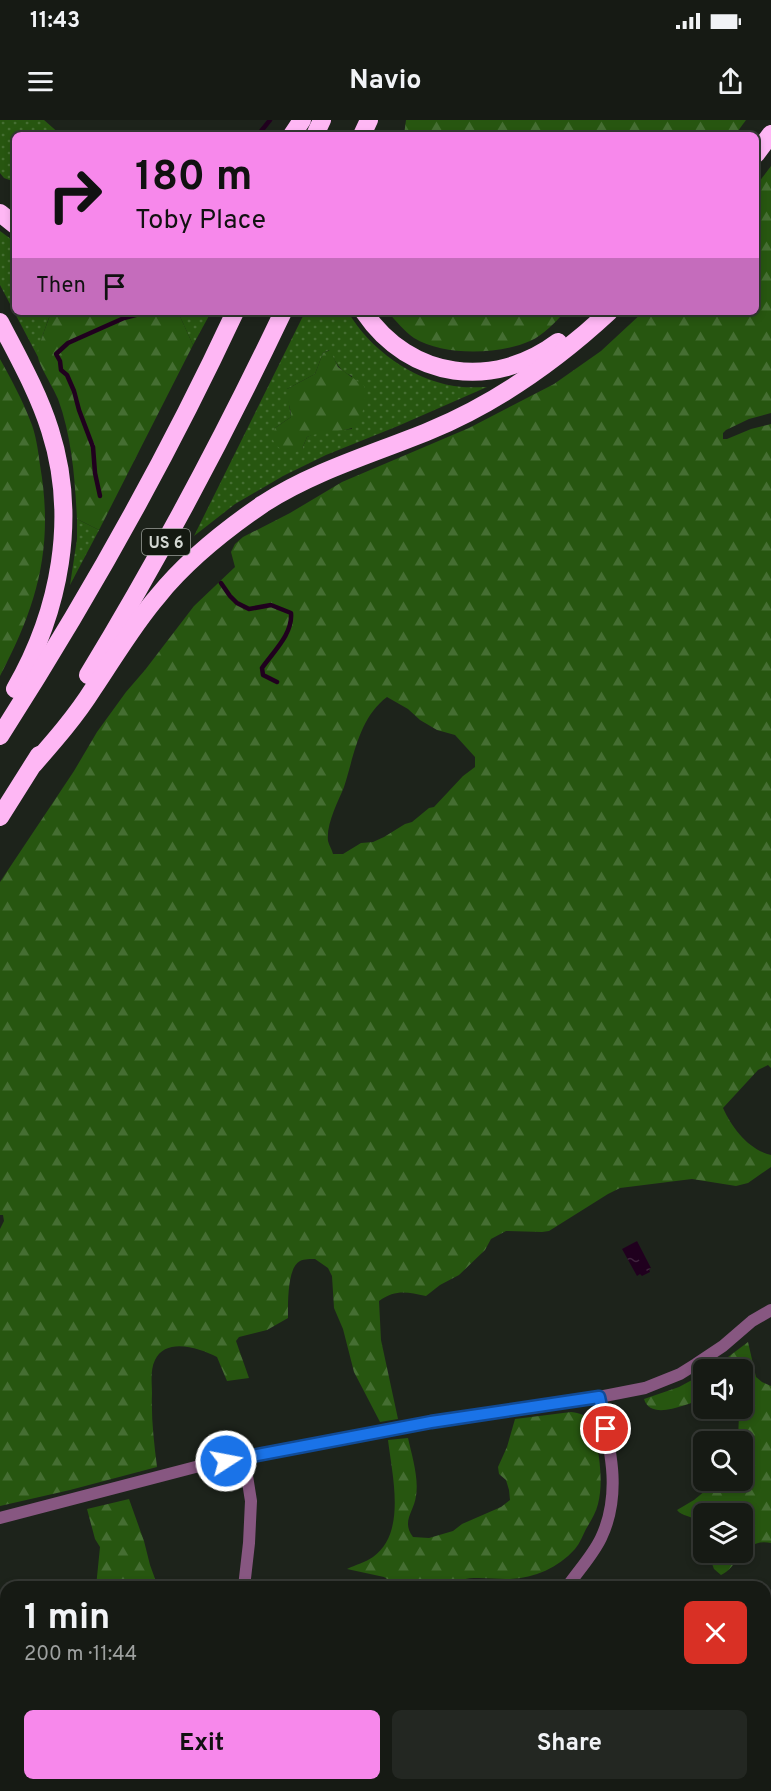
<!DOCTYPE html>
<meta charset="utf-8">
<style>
:root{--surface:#161a14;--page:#232722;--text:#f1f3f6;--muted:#9ea1a0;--line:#353834;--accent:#f788eb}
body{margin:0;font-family:Overpass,sans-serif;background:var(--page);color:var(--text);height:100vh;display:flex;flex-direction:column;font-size:22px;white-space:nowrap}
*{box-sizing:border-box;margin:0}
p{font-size:20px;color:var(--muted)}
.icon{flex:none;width:33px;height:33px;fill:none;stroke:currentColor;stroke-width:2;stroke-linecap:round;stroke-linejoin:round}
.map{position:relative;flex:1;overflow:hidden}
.details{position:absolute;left:0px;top:1461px;width:771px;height:210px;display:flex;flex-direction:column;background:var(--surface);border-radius:18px 18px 0 0;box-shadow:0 3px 9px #0003,0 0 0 2px var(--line)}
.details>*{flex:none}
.top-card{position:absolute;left:12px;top:12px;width:747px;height:183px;border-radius:9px;box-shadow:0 3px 9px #0003,0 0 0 2px var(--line);background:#f788eb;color:#111;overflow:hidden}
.controls{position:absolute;left:693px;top:1239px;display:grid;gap:12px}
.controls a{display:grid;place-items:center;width:60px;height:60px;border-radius:9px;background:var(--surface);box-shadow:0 3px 9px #0003,0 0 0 2px var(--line);font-size:30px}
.pin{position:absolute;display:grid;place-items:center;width:51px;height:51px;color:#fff;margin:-26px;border:3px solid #fff;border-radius:50%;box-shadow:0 2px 6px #0007}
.me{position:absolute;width:66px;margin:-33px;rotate:79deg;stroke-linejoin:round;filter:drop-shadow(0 0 4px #0008)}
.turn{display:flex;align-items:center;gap:21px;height:126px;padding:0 24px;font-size:27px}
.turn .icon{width:78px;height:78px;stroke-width:2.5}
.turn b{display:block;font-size:42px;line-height:51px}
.then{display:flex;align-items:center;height:57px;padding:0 24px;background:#0003;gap:12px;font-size:22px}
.round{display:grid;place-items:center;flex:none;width:63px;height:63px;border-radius:9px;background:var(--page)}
.headline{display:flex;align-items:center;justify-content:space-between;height:102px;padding:0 24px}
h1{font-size:36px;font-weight:700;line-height:45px}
.button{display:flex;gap:12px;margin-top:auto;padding:12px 24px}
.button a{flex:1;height:69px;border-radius:9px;background:var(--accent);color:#111;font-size:24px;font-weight:700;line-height:69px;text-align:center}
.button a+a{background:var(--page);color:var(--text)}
.status{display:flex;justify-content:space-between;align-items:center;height:42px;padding:0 30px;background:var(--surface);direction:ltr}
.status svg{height:16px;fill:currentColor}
header{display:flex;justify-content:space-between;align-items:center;height:78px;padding:0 24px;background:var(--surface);font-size:27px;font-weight:700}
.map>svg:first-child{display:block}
.grass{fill:url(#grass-dots);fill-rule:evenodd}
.forest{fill:url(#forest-firs);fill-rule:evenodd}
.water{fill:url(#water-ripples)}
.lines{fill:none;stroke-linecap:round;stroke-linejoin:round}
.stream{stroke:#20001e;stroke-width:4.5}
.street{stroke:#875781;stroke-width:12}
.highway{stroke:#feb7f4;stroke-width:18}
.route-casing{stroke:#114b97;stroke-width:15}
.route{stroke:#1a73e8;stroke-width:10}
.labels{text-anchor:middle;stroke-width:6;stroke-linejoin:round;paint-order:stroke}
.shield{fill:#141911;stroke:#9a9f99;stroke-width:1.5}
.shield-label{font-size:16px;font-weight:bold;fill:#d4d8d3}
</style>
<div class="status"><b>11:43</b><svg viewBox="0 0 49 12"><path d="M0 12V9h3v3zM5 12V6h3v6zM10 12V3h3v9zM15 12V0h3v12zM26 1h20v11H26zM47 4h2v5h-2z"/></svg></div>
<header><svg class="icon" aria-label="menu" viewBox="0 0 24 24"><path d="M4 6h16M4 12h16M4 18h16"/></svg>Navio<svg class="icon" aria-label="share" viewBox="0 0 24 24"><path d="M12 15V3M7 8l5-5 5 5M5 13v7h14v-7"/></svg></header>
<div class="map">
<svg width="771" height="1671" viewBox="0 0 771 1671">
<defs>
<pattern id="grass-dots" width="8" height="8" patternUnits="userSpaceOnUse" patternTransform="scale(1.5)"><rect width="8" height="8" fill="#275610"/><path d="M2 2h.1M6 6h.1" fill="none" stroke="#456e32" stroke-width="1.8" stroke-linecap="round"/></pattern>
<pattern id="forest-firs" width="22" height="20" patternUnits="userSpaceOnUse" patternTransform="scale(1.5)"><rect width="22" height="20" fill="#275610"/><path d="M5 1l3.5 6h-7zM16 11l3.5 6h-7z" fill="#456e32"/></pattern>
<pattern id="water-ripples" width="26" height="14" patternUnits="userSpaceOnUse" patternTransform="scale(1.5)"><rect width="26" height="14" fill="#20001e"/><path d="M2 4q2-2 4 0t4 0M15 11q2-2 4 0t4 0" fill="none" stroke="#40243e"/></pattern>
</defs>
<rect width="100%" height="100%" fill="#1d231b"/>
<g class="grass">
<polygon points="0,0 44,0 61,15 15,15 15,62 4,58 0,53"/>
<polygon points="0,111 15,122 15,192 51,192 42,217 38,237 0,165"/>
<polygon points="178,192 211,192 193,225"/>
<path d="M305,192H348C370,229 411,259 454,266C465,268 476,267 487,267L398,306L326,335L283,356L235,384L194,416ZM329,230C336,242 339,251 352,256V309L318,312L307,317L302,329L275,308L291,297L287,269L315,254L323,233Z"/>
<polygon points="77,399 99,410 70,465 77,419"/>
</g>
<g class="forest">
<polygon points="406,0 746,0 735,15 404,15"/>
<path d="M771,46V293L749,299L726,310L723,313V319H727L751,309L771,304V948L768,945L758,950L723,988C732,1008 749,1030 771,1035V1047L748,1063L736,1066L692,1059L620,1068L608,1074L549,1111L542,1112L506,1111L491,1119L485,1130L459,1155L440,1165L426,1176C407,1172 396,1169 379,1181L381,1220L398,1299L380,1302L354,1252L343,1209L334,1188L332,1156L328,1148L315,1139C311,1139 304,1139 300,1141C287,1147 288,1185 288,1198L267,1210L239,1217L236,1221L249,1258L227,1261L217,1237C199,1228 166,1217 155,1240C150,1250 152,1263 152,1273C151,1298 154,1322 157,1347L70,1370L0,1386V1109L4,1101L3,1095H0V762L74,651L97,612L126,572L145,550L194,486L235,447L231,432L235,424L243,417L290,393L342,362L469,308L554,264L601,231L643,192H756V66ZM387,577L408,589L420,600L437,610L455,615L475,637V647L463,656L434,687L429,688L412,702L405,704L384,717L373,722L361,723L343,734H333C332,730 329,725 328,721C326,704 338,682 344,667C354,636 359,598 387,577Z"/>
<path d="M51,192H178L193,225L99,410L77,399C75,360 72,317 58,279C54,269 39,245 38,237C37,226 48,203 51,192Z"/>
<path d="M388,192H565C555,202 544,215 530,221C499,235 443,236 414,218C404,211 396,201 388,192Z"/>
<path d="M330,230L338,247L364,266L365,280L360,305C344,313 325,310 307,317L302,329L294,333C283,331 277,329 272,318L275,308L291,297C291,287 286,279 287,269L315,254L323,233Z"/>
<path d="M0,239C11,259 22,279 30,300C36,314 38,330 40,345C54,426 38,484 0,556Z"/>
<path d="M748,1222L756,1257L762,1262L771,1266V1423C743,1417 738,1448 721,1455L714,1449L708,1433L742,1432V1394H704L703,1416C702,1412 700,1406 698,1402C692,1395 682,1397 677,1390L694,1380L717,1361L742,1360V1322L738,1321L739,1294L736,1289L742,1288V1250L712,1249Z"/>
<path d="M703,1254V1279C688,1283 651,1302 644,1279L679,1267Z"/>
<path d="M571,1292C592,1294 596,1306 597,1324C600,1343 603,1364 598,1384C596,1392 591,1401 586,1409C583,1415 580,1423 575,1429C558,1448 535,1458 510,1459C490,1460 463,1453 447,1467H395V1464L384,1457L347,1449C355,1445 366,1442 373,1437C407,1413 392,1355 388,1320L408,1318C412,1336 419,1358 416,1376C414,1392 401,1401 413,1417L429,1418L453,1411L462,1404L501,1387L510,1380L509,1370L506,1360L499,1354L498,1347L507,1327L515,1299Z"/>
<polygon points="129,1379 144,1421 150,1445 158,1467 96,1467 100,1427 95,1419 87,1389"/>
<polygon points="6,1519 6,1661 0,1666 0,1532 5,1527"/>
<polygon points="50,1665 124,1665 120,1671 50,1671"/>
</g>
<polygon class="water" points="637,1121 651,1148 649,1149 650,1152 642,1156 640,1154 637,1156 622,1129"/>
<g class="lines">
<g class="stream">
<polyline points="258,15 270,0"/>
<polyline points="100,376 95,353 93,327 79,290 74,271 67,255 61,250 60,241 56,234 68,223 124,198 147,192"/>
<path d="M221,463L230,476L237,483L249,489L271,485L291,493C293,514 273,532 262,548L263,555L277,562"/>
</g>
<g class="street">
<polyline points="244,1337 251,1381 249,1423 244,1467"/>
<polyline points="0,1398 207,1344 431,1302 599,1277 645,1268 680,1254 696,1244 723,1226 752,1201 771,1190"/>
<path d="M567,1467C578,1451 593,1435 601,1418C623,1372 609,1324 599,1277"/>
<polyline points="765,1540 771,1539"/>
<polyline points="694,1665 699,1671"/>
<polyline points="226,1671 227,1665"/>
</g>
<g class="highway">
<polyline points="292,15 302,0"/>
<polyline points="315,15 322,0"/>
<polyline points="362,15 369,0"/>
<polyline points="756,34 771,14"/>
<polyline points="0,93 15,105"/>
<path d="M364,192C410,260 494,270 558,222"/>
<path d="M0,202C18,237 38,272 50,310C78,397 60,491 15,569"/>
<path d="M88,555C159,438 224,316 283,192"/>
<path d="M0,616C87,480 167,338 235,192"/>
<path d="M34,644C55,620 76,596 93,569C114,538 133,505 158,476C187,440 225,410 263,384C314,351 373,334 429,311C497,283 555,242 609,192"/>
<polyline points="0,697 39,635"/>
</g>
</g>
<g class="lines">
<defs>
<polyline id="route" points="226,1341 431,1302 599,1277 606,1309"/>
</defs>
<use href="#route" class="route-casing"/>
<use href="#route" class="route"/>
</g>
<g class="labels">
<rect class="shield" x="142" y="409" width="48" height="26" rx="4.5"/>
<g class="shield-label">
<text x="166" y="428">US 6</text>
</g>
</g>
</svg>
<div class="controls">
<a><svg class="icon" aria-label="sound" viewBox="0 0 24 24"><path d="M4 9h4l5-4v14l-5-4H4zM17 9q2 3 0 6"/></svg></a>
<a><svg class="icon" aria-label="search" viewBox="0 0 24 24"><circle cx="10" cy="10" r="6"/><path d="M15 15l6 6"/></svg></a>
<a><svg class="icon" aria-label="layers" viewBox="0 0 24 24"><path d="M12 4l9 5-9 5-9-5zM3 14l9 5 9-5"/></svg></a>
</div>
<div class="pin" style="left:606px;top:1309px;background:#d93025"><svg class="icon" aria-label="arrive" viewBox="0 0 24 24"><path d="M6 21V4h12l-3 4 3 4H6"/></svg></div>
<svg class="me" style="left:226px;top:1341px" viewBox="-20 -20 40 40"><circle r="17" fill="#1a73e8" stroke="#fff" stroke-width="3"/><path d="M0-11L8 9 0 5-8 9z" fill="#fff"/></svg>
<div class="top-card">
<div class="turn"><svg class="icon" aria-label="right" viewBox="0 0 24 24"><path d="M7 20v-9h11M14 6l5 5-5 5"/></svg><div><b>180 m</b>Toby Place</div></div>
<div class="then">Then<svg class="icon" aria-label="arrive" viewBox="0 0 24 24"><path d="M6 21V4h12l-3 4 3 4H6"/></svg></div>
</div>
<section class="details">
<div class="headline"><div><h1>1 min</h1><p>200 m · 11:44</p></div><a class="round" style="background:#d93025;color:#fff"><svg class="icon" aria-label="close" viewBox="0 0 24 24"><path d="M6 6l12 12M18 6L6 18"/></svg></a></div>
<div class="button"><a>Exit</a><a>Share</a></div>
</section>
</div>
